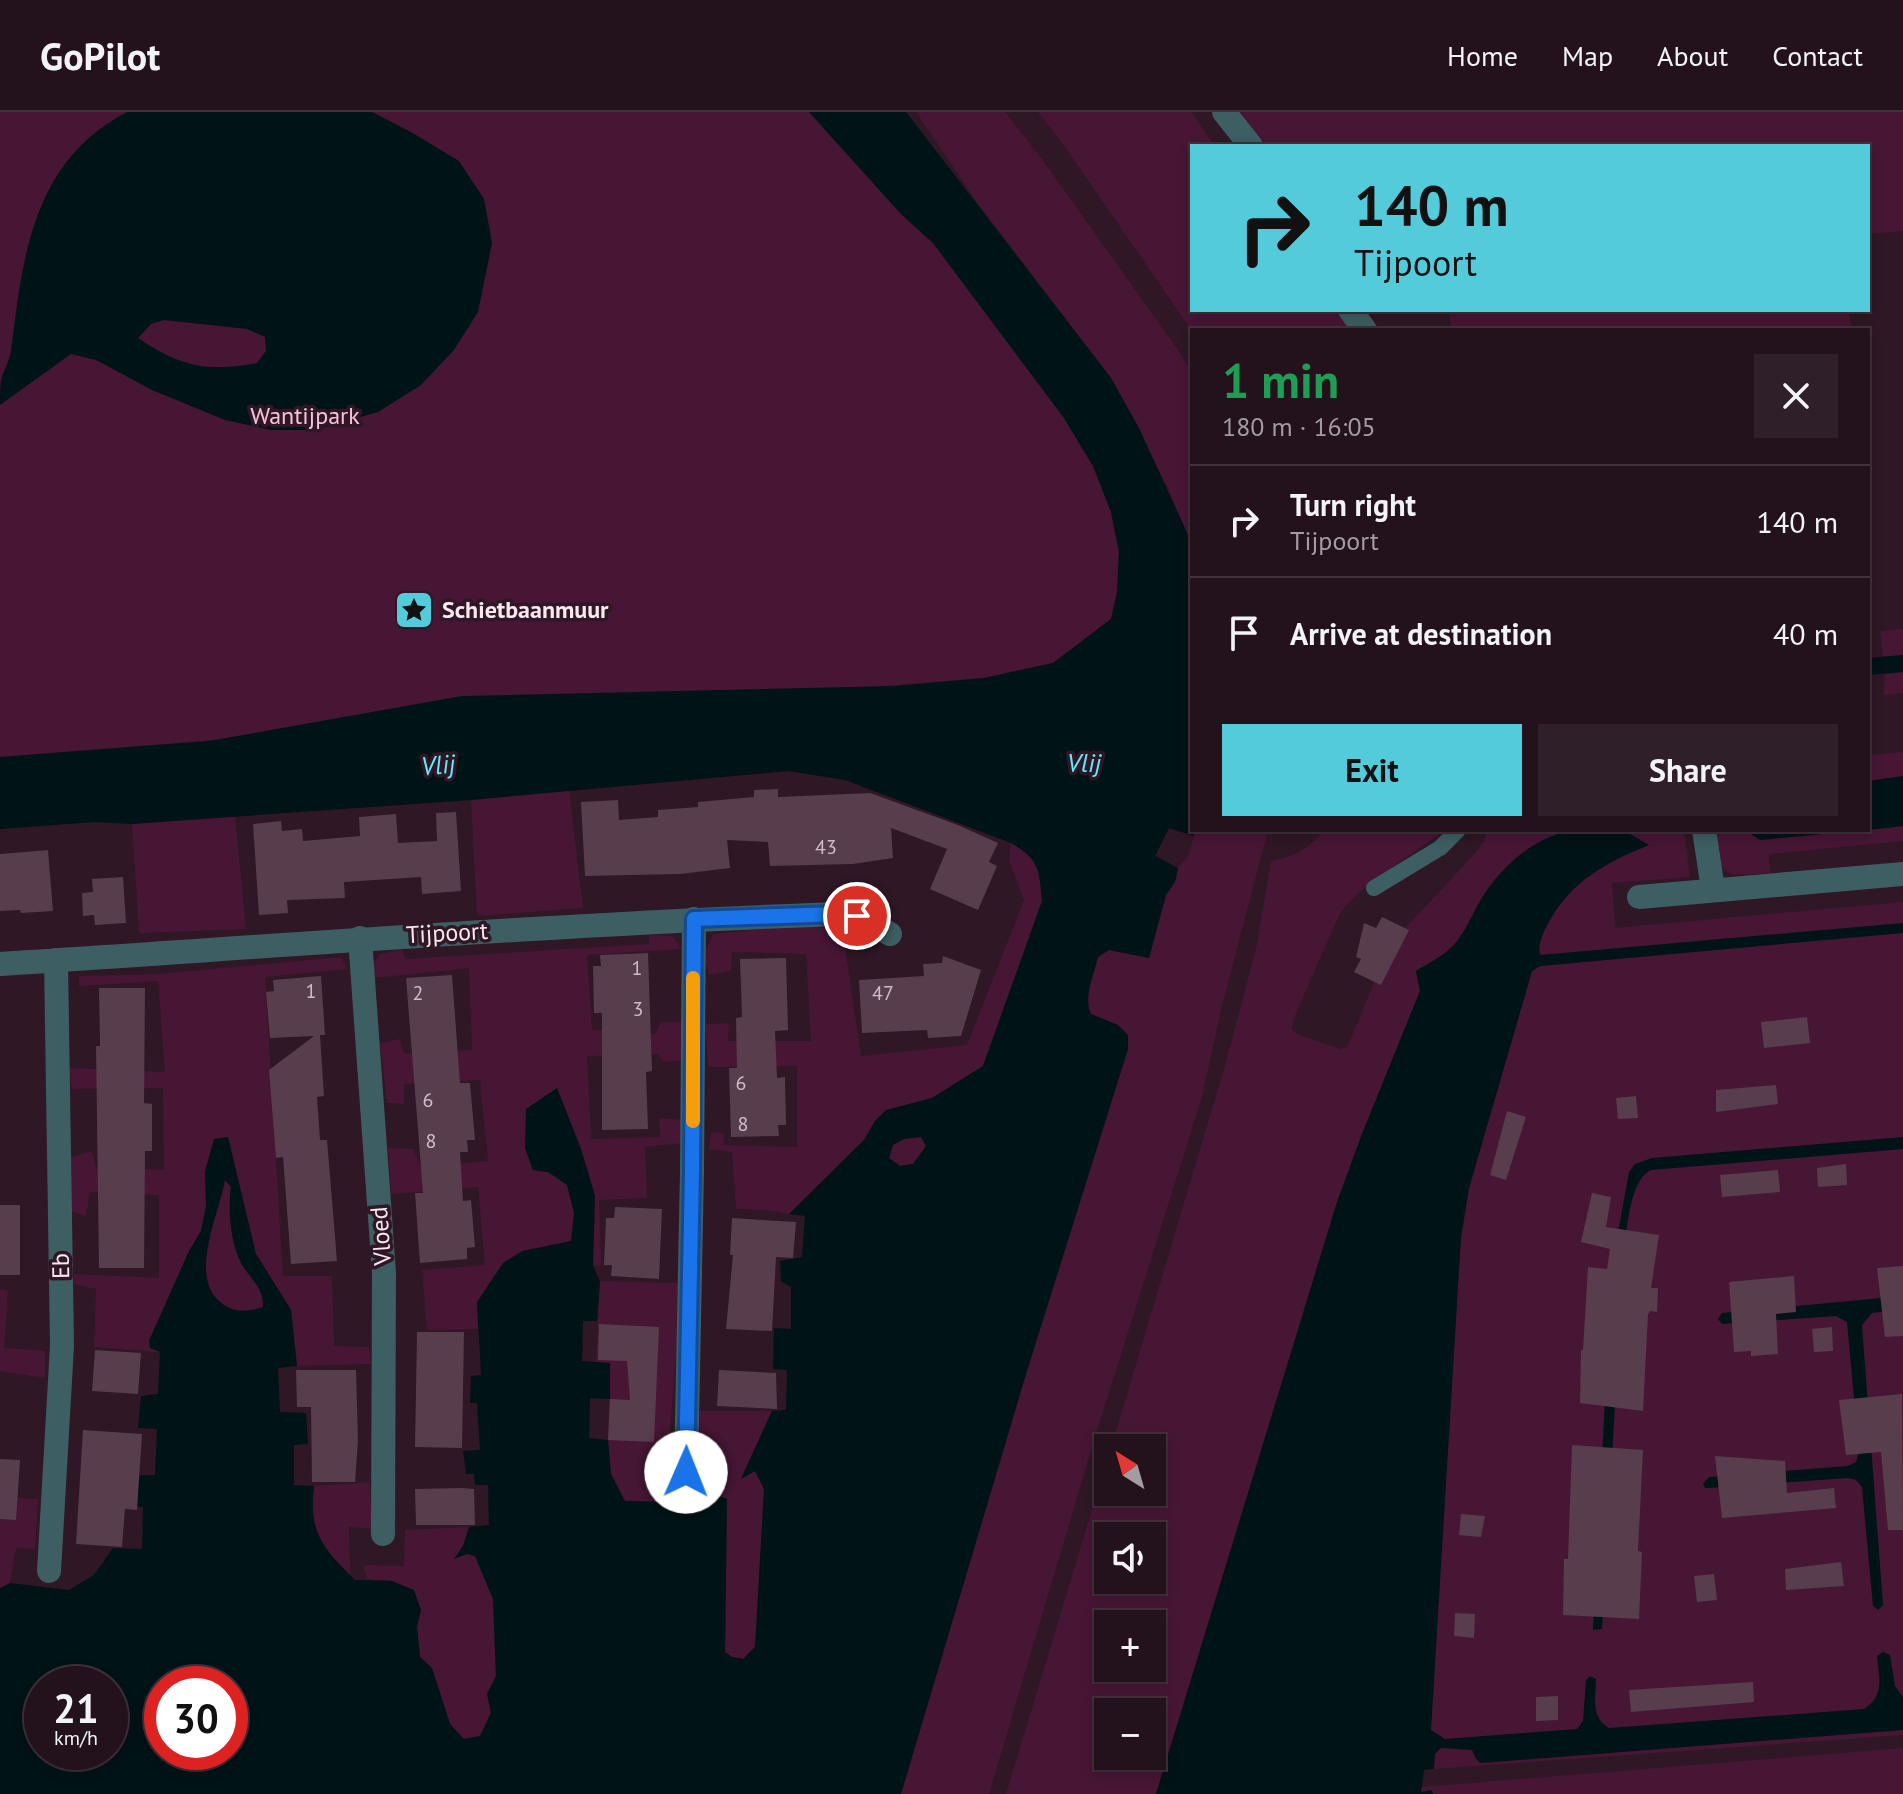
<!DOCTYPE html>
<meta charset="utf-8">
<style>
:root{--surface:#23111c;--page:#2f1f29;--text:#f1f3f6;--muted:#a39da3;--line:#40313b;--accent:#53cbda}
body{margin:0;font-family:"PT Sans",sans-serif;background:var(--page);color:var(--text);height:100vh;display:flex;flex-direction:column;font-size:30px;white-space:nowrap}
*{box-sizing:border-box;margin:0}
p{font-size:26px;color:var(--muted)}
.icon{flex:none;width:44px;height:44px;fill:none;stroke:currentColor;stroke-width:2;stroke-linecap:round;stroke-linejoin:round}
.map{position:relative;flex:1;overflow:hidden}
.side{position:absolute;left:1190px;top:216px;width:680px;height:504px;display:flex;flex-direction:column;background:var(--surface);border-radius:0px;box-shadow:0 4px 12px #0003,0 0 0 2px var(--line)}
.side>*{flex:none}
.top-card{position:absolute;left:1190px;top:32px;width:680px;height:168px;border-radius:0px;box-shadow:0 4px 12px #0003,0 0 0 2px var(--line);background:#53cbda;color:#111;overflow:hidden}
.needle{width:52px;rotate:323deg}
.controls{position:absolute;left:1094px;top:1322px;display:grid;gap:16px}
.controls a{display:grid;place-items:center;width:72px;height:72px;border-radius:0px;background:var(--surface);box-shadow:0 4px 12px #0003,0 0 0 2px var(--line);font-size:40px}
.speed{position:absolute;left:24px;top:1554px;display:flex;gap:16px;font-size:40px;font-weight:700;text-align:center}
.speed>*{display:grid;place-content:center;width:104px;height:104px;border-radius:50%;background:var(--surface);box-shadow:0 4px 12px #0003,0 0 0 2px var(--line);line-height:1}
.speed small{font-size:20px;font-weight:400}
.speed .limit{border:12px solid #d22;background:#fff;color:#111}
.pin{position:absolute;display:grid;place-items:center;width:68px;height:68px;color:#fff;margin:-34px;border:4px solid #fff;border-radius:50%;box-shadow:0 2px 8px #0007}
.me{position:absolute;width:88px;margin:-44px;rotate:1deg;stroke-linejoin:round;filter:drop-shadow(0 0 6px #0008)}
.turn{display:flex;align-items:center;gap:28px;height:168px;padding:0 32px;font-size:36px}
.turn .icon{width:104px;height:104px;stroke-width:2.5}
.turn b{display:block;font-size:56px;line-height:68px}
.round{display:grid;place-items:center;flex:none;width:84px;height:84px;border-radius:0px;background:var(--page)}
.head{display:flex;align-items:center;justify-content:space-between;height:136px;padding:0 32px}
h1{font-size:48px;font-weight:600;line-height:60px;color:#1e9e55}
.primary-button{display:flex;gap:16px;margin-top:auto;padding:16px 32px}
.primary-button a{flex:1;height:92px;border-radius:0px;background:var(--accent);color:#111;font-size:32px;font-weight:600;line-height:92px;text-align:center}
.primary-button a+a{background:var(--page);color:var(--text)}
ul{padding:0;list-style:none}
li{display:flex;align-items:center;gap:24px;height:112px;padding:0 32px;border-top:2px solid var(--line)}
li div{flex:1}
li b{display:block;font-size:30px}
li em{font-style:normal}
header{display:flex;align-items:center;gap:48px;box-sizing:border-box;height:112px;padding:0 40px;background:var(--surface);border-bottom:2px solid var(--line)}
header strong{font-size:38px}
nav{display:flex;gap:44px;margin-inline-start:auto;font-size:28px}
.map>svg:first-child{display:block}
.green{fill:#471635;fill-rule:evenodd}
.water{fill:#001317;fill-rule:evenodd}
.building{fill:#583d4c}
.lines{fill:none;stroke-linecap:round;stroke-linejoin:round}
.lane{stroke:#3d5e62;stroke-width:16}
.street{stroke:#3d5e62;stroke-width:24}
.route-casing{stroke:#114b97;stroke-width:20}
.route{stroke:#1a73e8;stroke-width:14}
.slow{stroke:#f59e0b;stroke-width:14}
.labels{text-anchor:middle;stroke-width:7;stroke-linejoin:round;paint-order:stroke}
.number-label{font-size:20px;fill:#d1bdc8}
.park-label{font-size:24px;fill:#f7c2de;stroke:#2f1725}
.poi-label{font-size:24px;font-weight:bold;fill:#f9e8f1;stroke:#2f1725;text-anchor:start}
.street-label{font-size:24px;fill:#f9e8f1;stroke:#2f1725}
.water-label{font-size:26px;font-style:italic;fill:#64e9f9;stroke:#2f1725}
</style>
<header>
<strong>GoPilot</strong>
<nav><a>Home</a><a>Map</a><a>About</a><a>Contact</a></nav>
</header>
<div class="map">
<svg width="1903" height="1682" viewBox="0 0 1903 1682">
<rect width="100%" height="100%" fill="#2f1725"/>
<g class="green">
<polygon points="0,0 809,0 901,102 933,131 1064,306 1093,354 1111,400 1119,440 1117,480 1111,507 1053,551 984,566 0,645"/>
<polygon points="916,0 1005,0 1042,47 1180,241 1192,262 1192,436 1169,378 1111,266 976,89"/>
<polygon points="1038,0 1191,0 1215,34 1192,34 1192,198 1344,198 1357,218 1192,219 1063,32"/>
<polygon points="1234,0 1903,0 1903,119 1868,122 1868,34 1262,34"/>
<polygon points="1449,198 1849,198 1851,218 1451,218"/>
<polygon points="1903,517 1903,543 1883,545 1880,519"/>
<polygon points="1903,560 1903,581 1884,583 1885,562"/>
<polygon points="1903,640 1903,665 1868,669 1868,643"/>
<polygon points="569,678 583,796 477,804 471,688"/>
<polygon points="235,703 246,817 139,821 132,712"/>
<path d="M1903,714V729L1769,742L1770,761C1721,764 1722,768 1715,718H1745L1760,728Z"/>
<path d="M1195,718H1268L1221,898L1202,985L1095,1325L989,1682H901L1026,1262L1128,937V923L1118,913L1090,902C1083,885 1094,863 1098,845L1109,838L1149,846L1166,783L1175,770L1178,756L1189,743Z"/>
<path d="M1323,718H1444C1414,743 1358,773 1339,803L1294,906L1292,917L1297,922L1340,937L1347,935L1391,831L1470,747L1484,729L1487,718H1576C1537,723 1503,752 1482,785C1472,802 1466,820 1453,834C1443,844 1429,851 1416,859L1420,879L1362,1022L1337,1090L1156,1682H1006L1108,1345V1380H1152V1336H1111L1224,957L1256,837L1271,749C1292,746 1313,735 1323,718ZM1108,1424H1152V1468H1108ZM1108,1512H1152V1556H1108ZM1108,1600H1152V1644H1108Z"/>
<path d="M1619,718H1684L1690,765L1612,771L1615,816L1903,790V1623L1434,1657L1430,1616L1461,1125L1469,1076L1532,859L1540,854L1615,847L1542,843L1538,840C1547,782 1599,753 1648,733Z"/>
<path d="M1011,731C1040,748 1039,757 1042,789L983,954L932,986L886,999L875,1009L864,1028L789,1102L766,1098L736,1097L732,1040L709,1037L711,1020L724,1021L723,1033L797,1035V954L708,955L705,912L729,911L728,929H811L806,842L732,840L731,859L709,863L704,843L713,822L817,812L844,827L861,944L967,933L1024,788L1009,749Z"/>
<polygon points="649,823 672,824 682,837 587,843 592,918 655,922 661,910 682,910 685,948 664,950 658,942 587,944 591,1027 660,1025 659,1006 683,1008 682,1031 645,1035 647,1086 599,1088 601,1153 593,1154 595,1084 581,1037 557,976 527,997 525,1036 533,1058 548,1060 567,1072 574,1101 571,1129 549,1136 477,1190 478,1217 427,1218 422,1158 485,1153 478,1075 391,1082 388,1036 413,1037 421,1055 488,1049 480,968 404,972 404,992 387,991 380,931 400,927 404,941 472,938 469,856 375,866 373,852 380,842 402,838 406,847 649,832"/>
<polygon points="341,845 347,857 265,865 283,1164 332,1164 334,1234 369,1235 371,1252 297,1254 291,1198 256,1142 228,1026 205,1059 206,1095 201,1119 189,1139 149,1229 160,1240 94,1235 96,1177 74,1172 74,1162 159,1166 159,1083 90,1080 86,1104 70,1099 71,1045 92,1039 96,1055 164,1058 163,976 72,977 69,956 165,960 158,869 79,874 79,864 159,862"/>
<polygon points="921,1025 926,1034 913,1052 900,1054 889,1046 893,1033 904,1027"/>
<path d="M225,1067L231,1075C228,1099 230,1128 241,1150C250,1167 264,1175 263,1195C245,1201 232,1201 217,1188C190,1161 220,1101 225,1067Z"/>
<polygon points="600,1169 682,1171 664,1390 625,1389 611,1362 608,1328 610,1251 596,1250"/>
<polygon points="0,1177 8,1178 4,1236 45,1239 45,1266 0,1259"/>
<polygon points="699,1299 772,1299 742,1364 755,1359 764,1377 755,1535 743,1547 732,1545 725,1540 727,1387 709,1391 714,1358 695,1353"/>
<path d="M369,1370L373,1417L349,1415L350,1463C321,1434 308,1417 314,1374Z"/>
<polygon points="0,1385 38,1387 35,1437 16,1436 10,1471 0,1476"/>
<polygon points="469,1415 463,1434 456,1446 467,1442 475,1444 493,1487 496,1564 487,1582 491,1600 480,1624 464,1627 450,1612 432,1556 420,1545 417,1515 421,1498 392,1469 367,1467 363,1453 404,1454 405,1418"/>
<polygon points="1903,1636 1903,1682 1433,1682 1431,1678 1421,1680 1422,1675"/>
</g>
<g class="water">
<path d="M127,0H372L411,20L459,49L484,87L492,131L478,200L454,238L421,273L378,300L315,318H271L225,308L152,278L96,248L71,242L0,293C0,285 0,276 1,268C4,258 9,250 11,239C23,144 32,50 127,0ZM164,208L247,217L265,225L266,239L257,251C206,260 181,255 138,226L151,212Z"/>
<path d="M809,0H906L1111,266L1139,316L1189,425L1192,436V718H1195L1194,724L1169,716L1155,744L1178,756L1175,770L1166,783L1149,846L1109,838L1098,845C1094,863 1083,885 1091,902L1118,913L1128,923V937L1026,1262L901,1682H0V1476L10,1471L69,1478L94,1463L113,1436L142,1437L143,1395L114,1392L118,1364L155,1363L157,1317L138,1316L141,1284L158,1282L160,1240L150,1236L149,1229L189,1139L201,1119L206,1095L205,1059L214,1027L228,1025L256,1142L291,1198L297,1254L278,1256L280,1300L306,1301L308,1332L294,1333V1373L314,1374C308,1420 323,1437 355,1468L392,1469L414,1478L421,1498L417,1515L420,1545L432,1556L450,1612L464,1627L480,1624L491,1601L487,1582L496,1564L493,1487L475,1444L467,1442L454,1447L463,1434L469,1415L489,1413L488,1373H475L474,1362H466L463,1339L480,1338L477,1291H470L471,1264L481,1263L477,1190L503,1151L522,1139L571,1129L574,1101L567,1073L548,1060L533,1058L525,1036L526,997L557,976L581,1037L595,1084L593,1154L600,1169L597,1209H583L582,1249L610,1251V1287L590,1286L589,1326L608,1328L611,1362L625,1389L709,1391L720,1384L727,1387L725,1540L732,1545L743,1547L755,1535L764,1377L755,1359L741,1367L772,1299L786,1298L787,1258L773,1257L774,1216L791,1217V1175L781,1169L780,1149L802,1145L805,1104L789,1102L864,1028L875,1009L886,998L932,986L983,954L1042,789C1039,757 1040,748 1011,731L845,668L788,659L471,688L132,712L95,710L0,717V645L209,629L462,584L894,574L984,566L1053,551L1111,507L1117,480L1119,440L1111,400L1093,354L1064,306L933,131L901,102ZM921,1025L926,1034L913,1052L900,1054L889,1046L893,1033L904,1027ZM225,1068L231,1075C228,1099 230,1128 241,1151C250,1167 264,1175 263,1195C245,1201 231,1201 218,1188C190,1161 219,1101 225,1068ZM42,1572H110V1640H42ZM162,1572H230V1640H162Z"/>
<polygon points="1903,543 1903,560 1868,563 1868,546"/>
<polygon points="1903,664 1903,714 1868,718 1868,669"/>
<path d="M1576,718H1623L1649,733C1607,750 1573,768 1550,808C1544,819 1537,831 1540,843L1903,811V821L1540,854L1532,859L1469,1076L1461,1125L1431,1618L1445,1627L1577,1617L1583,1609L1586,1568L1590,1564L1596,1567C1596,1587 1590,1605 1609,1616L1864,1597C1885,1584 1879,1566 1877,1544L1883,1540L1890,1543L1895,1574L1903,1585V1618L1481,1651L1476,1647L1472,1638L1441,1636L1435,1642L1434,1657L1424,1658L1421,1680L1431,1678L1433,1682H1156L1337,1090L1362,1022L1420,879L1416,859C1429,851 1443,844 1453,834C1466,820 1472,802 1482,786C1503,752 1537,723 1576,718Z"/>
<polygon points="1745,718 1865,718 1760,728"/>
<path d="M1903,1025V1037L1651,1058C1627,1069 1626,1131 1623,1156L1602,1517L1593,1518L1612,1154L1629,1060L1635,1052L1652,1046Z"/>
<polygon points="1903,1184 1903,1197 1872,1201 1862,1213 1883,1493 1878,1498 1873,1494 1862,1375 1856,1368 1848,1366 1709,1376 1705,1376 1703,1372 1709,1365 1848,1354 1856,1350 1859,1340 1847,1210 1836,1204 1722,1212 1718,1207 1722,1201"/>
</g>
<g class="building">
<polygon points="778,677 778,685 870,681 958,713 998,731 989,750 997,754 978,798 930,777 947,737 891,716 893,746 853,752 770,754 768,730 727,728 730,756 680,762 585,764 581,690 618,688 619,708 658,705 658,698 698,695 698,690 754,685 754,678"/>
<polygon points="456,700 461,779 422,782 421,765 344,770 345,786 287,788 288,801 259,803 253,712 281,709 282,719 302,717 303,729 360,724 359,705 396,702 398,731 437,729 436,701"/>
<polygon points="48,738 53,799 21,801 20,798 0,799 0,742"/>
<polygon points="123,765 126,811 95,813 94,803 83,804 82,781 93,780 92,767"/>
<polygon points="1382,805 1409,818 1381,873 1354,860 1361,847 1356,845 1364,811 1376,816"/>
<polygon points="648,841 652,959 646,960 648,1017 602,1018 602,901 594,901 593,854 601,854 600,843"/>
<polygon points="943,844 981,858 961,924 928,926 927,918 862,921 859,868 924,864 923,852 942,851"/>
<polygon points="786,846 788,918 775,919 777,966 785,965 786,1013 778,1013 779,1024 731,1025 729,956 737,956 736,906 742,905 740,847"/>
<polygon points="452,863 460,971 470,971 475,1028 467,1028 468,1040 460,1040 463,1089 471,1088 475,1135 467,1136 467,1147 420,1151 415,1081 423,1081 406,866"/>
<polygon points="321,864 325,923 320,923 324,984 317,985 320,1028 327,1028 337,1149 291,1152 283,1045 276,1046 269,958 314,924 270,926 266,880 274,879 273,868"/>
<polygon points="99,876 145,876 144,991 152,992 152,1039 145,1039 144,1156 99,1156 96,934 100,934"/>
<polygon points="1807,905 1810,931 1764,936 1761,910"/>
<polygon points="1776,973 1778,992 1716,1000 1716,978"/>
<polygon points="1636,984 1638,1006 1618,1007 1616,986"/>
<polygon points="1507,999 1526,1005 1506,1068 1490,1063"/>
<polygon points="1846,1052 1847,1073 1818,1075 1817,1056"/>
<polygon points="1778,1058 1780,1080 1722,1085 1720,1063"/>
<polygon points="1592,1081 1611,1085 1606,1115 1659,1123 1651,1176 1658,1176 1657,1200 1650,1199 1648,1202 1643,1299 1580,1291 1581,1238 1583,1238 1588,1155 1607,1157 1610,1137 1581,1130"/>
<rect x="0" y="1093" width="20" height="70"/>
<polygon points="615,1095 662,1097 659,1167 611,1164 612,1153 604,1153 606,1106 614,1106"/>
<polygon points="732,1106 796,1110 793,1146 776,1145 772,1219 726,1217 733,1143 730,1143"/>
<polygon points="1903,1154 1903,1224 1885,1225 1877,1156"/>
<polygon points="1794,1164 1796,1200 1776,1202 1778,1242 1751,1244 1751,1239 1734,1240 1729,1170"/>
<polygon points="599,1212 659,1215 654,1330 608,1328 610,1287 630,1288 627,1249 598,1248"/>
<polygon points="1832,1215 1833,1239 1814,1240 1812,1217"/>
<polygon points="417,1220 464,1220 462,1336 415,1335"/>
<polygon points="95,1238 141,1241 138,1282 92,1279"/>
<polygon points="296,1258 356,1258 358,1329 355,1370 312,1370 311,1295 297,1295"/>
<polygon points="719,1258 776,1261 777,1297 717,1294"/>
<polygon points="1902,1282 1903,1418 1888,1418 1881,1340 1846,1343 1839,1288"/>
<polygon points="83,1318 142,1322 137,1398 125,1397 122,1435 76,1432"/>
<polygon points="1572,1333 1643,1338 1638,1439 1642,1440 1639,1507 1563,1503 1564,1447 1568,1447"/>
<polygon points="1715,1344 1785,1349 1787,1381 1834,1376 1836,1396 1722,1406"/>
<polygon points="0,1347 20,1348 16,1408 0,1407"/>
<polygon points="462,1376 474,1377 475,1413 416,1413 415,1377"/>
<polygon points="1461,1402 1485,1404 1481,1425 1459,1423"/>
<polygon points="1841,1450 1844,1474 1786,1478 1785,1457"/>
<polygon points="1714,1462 1717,1488 1697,1490 1694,1464"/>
<polygon points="1455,1501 1475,1502 1474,1526 1454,1524"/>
<polygon points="1753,1570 1754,1590 1631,1600 1629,1578"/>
<polygon points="1558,1584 1558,1608 1536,1609 1536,1585"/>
</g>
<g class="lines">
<polyline class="lane" points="1374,776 1440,736 1458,718"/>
<g class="street">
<polyline points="1224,0 1251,34"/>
<polyline points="1350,198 1365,218"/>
<polyline points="1704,718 1713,777"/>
<polyline points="1639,785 1903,762"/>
<polyline points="360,826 384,1161 383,1422"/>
<path d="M0,852C279,834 558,812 837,802L857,804L890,822"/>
<polyline points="686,1360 692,1059 694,807"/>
<polyline points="49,1459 62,1234 56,848"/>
</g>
</g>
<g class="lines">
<defs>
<polyline id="route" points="686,1360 692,1059 694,807 837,802 857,804"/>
</defs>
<use href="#route" class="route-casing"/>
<use href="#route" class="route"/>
<polyline class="slow" points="693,1009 693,866"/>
</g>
<defs>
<symbol id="sight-square" viewBox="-11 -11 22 22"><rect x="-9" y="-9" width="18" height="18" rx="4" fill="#53cbda" stroke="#2f1725"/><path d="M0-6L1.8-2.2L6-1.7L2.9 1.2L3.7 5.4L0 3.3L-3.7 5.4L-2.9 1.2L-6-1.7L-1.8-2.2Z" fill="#111"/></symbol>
</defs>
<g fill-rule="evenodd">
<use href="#sight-square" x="392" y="476" width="44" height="44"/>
</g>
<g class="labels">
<g class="number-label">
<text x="826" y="742">43</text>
<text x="637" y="863">1</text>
<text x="311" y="886">1</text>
<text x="418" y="888">2</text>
<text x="883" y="888">47</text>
<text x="638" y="904">3</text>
<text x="741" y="978">6</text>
<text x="428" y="995">6</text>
<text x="743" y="1019">8</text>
<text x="431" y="1036">8</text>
</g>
<g class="park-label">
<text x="305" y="312">Wantijpark</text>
</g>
<g class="poi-label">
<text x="442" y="506">Schietbaanmuur</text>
</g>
<g class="street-label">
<text transform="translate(447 821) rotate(-3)" y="8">Tijpoort</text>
<text transform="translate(381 1124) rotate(-94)" y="8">Vloed</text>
<text transform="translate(61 1154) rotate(-91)" y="8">Eb</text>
</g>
<g class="water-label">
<text x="1084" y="660">Vlij</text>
<text transform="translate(438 653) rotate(-5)" y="9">Vlij</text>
</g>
</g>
</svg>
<div class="controls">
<a><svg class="needle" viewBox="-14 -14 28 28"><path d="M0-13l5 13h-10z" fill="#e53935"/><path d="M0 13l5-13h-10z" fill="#a39da3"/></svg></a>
<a><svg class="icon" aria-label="sound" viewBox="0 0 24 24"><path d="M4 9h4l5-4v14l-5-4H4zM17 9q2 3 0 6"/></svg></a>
<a>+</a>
<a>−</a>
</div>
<div class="speed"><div>21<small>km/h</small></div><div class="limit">30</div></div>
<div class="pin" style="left:857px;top:804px;background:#d93025"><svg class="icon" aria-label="arrive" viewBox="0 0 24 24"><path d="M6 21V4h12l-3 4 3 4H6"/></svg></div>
<svg class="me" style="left:686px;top:1360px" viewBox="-20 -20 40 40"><circle r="19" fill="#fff"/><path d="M0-13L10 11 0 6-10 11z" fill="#1a73e8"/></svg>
<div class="top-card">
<div class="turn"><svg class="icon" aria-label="right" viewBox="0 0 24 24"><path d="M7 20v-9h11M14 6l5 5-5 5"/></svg><div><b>140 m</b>Tijpoort</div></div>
</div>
<section class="side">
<div class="head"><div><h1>1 min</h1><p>180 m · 16:05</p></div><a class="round"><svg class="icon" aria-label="close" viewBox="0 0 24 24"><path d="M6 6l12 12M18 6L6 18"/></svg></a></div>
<ul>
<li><svg class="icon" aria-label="right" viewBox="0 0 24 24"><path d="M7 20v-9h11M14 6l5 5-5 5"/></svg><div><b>Turn right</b><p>Tijpoort</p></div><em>140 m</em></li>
<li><svg class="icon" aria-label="arrive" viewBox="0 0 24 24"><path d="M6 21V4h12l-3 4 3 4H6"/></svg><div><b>Arrive at destination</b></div><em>40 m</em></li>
</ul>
<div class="primary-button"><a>Exit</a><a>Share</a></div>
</section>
</div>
